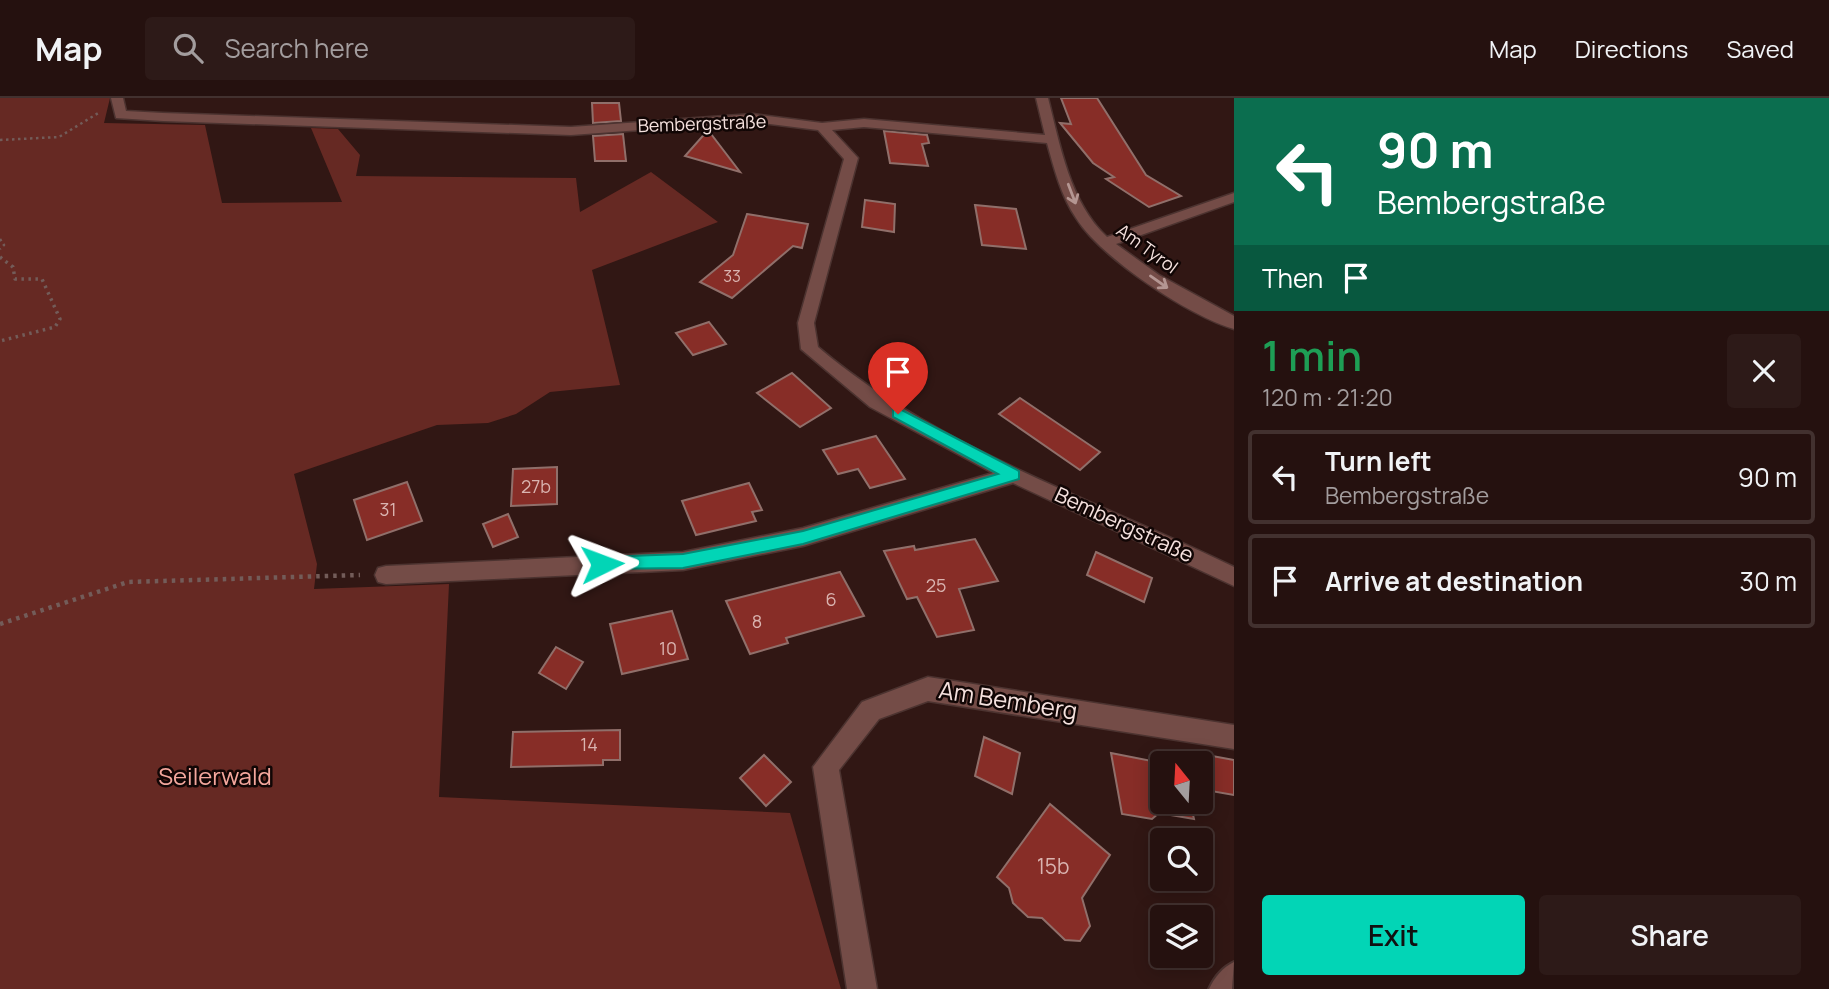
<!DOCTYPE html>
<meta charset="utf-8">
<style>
:root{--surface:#25110f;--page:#2d1a18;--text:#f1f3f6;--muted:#a39d9e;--line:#42312f;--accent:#02d5b6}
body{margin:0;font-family:Manrope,sans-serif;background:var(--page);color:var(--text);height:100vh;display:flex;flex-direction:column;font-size:26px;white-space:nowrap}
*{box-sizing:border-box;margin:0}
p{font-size:23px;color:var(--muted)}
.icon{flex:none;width:38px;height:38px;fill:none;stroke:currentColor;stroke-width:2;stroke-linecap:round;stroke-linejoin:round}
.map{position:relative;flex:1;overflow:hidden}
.side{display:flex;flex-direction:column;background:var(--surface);width:595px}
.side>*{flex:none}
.top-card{background:#0b6e4f;color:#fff;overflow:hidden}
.needle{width:46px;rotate:342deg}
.tools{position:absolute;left:1150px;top:653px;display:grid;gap:14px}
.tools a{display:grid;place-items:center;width:63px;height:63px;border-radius:7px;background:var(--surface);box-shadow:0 4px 18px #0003,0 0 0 2px var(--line);font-size:35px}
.pin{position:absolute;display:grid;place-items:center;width:60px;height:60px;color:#fff;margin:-72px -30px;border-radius:50% 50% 50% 0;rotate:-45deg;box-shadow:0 0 7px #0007}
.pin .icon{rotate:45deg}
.me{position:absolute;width:77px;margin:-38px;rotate:87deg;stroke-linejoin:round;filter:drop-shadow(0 0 5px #0008)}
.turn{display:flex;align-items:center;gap:24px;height:147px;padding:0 28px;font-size:32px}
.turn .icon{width:91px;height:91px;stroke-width:2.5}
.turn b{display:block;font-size:49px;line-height:60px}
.then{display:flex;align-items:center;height:66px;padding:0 28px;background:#0003;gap:14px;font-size:26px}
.round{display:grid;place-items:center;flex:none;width:74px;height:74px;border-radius:7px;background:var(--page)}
.headline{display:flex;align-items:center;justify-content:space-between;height:119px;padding:0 28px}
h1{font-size:42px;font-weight:600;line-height:52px;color:#1e9e55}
.action{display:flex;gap:14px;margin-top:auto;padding:14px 28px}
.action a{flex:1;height:80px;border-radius:7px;background:var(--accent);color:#111;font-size:28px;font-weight:600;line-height:80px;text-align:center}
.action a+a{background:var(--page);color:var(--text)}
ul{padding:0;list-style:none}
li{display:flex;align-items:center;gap:21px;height:94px;margin:0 14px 10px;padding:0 14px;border:4px solid var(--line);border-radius:7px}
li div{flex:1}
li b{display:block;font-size:26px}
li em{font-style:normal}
header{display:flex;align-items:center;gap:42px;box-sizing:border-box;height:98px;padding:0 35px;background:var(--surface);border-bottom:2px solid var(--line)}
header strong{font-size:33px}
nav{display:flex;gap:38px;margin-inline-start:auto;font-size:24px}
.search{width:490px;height:63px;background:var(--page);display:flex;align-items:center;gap:18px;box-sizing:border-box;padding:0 24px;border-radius:7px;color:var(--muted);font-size:26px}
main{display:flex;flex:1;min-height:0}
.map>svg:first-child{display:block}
.green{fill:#662923}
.building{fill:#872d27;stroke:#906f6a;stroke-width:2}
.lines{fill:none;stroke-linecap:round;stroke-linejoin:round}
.lane-casing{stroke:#4c3330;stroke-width:4}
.street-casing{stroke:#4c3330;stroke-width:3}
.path-far2{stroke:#735c59;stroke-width:2.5;stroke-dasharray:2.5 3.5;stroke-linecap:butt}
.path-far1{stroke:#735c59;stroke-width:3.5;stroke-dasharray:2.5 4.5;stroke-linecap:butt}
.path{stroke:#735c59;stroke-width:4.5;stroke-dasharray:3.5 5;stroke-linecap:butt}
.lane{fill:#744c47;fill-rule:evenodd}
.street{fill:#744c47;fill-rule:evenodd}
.oneway{stroke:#b49692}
.route{fill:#02d5b6;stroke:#018a76;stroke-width:2}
.labels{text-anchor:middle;stroke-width:5;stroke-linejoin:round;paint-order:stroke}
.far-number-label{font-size:16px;fill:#dab4b0}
.far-street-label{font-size:18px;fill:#f5e1de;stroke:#110605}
.number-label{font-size:18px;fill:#dab4b0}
.street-label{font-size:21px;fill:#f5e1de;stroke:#110605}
.near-number-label{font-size:21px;fill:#dab4b0}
.near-street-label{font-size:24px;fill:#f5e1de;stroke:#110605}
.near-park-label{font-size:24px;fill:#f4a79d;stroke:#110605}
</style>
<header>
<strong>Map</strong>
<div class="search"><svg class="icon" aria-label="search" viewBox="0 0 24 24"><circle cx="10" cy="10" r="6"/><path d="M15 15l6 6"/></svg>Search here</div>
<nav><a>Map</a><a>Directions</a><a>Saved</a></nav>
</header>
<main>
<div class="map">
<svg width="1234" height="891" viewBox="0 0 1234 891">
<rect width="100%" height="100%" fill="#311714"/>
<polygon class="green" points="0,0 110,0 104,25 205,27 222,105 342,104 311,30 338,31 360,57 356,78 576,80 580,114 651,74 718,124 592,172 620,287 550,294 516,316 488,325 437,327 294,376 317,466 314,491 449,486 439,699 790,715 841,891 0,891"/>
<g class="building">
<polygon points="1061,0 1097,0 1146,77 1181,98 1149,109 1106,81 1114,79 1093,65 1060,25 1071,26"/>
<polygon points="592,5 619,5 621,23 593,25"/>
<polygon points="708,32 740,74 685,58"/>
<polygon points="884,33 927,37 929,45 922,46 928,68 890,65"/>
<polygon points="623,36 626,63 595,63 593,38"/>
<polygon points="865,102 895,106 894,134 862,129"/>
<polygon points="975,107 1016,111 1026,151 982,147"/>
<polygon points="747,116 808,126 802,150 793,148 732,200 700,184 733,157"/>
<polygon points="709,224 726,246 693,257 676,235"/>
<polygon points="792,275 831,310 800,329 757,295"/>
<polygon points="1020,300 1100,354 1080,372 999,316"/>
<polygon points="876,338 905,381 870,390 858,371 838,376 823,352"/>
<polygon points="557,369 557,406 511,408 513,371"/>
<polygon points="407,384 422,423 367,442 354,402"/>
<polygon points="749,385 762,412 752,414 756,423 696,437 682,403"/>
<polygon points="508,416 518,439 493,449 483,426"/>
<polygon points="975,441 998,483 959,491 974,532 937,539 917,499 907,501 884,453 914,448 915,452"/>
<polygon points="1096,454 1152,480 1144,504 1087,477"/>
<polygon points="840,474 864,518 786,540 788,545 750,556 726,503"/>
<polygon points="672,513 688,561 622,576 610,526"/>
<polygon points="556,549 583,564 566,591 539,575"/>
<polygon points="620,632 620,662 603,662 603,667 511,669 513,634"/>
<polygon points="984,639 1020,655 1012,696 975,678"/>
<polygon points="1111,655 1162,665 1162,704 1190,704 1194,721 1159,715 1152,721 1122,716"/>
<polygon points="1196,655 1234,662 1234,697 1205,692"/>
<polygon points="764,657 791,684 766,708 740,680"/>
<polygon points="1050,706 1110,757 1082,800 1090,828 1080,843 1065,842 1042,820 1028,819 1013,805 1009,790 997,779"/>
</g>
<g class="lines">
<defs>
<path id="lane" d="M1234,864L1232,891H1209C1214,880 1223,869 1234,864Z"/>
<g id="street">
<path d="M111,0H123L126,13L163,15L571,29L753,16L822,25L864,21L1045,37L1036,0H1048C1060,47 1070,105 1107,139L1234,95V104L1116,146L1159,177L1234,218V231C1189,218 1101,160 1076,120C1061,98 1054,70 1047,45L864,29L832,32L858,60L814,225L818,249C938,351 1094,401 1234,469V488L1013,385L803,448L683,472L386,486L378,484L375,477L378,470L386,468L683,454L803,430L993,375L870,309L801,251L798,225L844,61L818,32L753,24L571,37L163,23L116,20Z"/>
<polygon points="928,579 1234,627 1234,651 928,603 879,621 839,672 877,891 847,891 813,669 862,604"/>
</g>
</defs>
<use href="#lane" class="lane-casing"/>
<use href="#street" class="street-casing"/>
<g class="path-far2">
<polyline points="0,42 59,39 100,14"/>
<polyline points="0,141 4,147 0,151"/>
</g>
<polyline class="path-far1" points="0,159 13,169 15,181 42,181 60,221 55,229 0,243"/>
<polyline class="path" points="0,526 128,484 360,477"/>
<use href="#lane" class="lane"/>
<use href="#street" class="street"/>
</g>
<defs><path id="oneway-shaft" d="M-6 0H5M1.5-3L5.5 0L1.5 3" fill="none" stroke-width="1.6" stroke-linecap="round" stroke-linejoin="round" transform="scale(1.75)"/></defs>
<g class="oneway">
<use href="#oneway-shaft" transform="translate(1072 96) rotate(69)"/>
<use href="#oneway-shaft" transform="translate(1159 184) rotate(35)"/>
</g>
<polygon class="route" points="898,310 1019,373 1019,381 803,446 683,470 596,471 596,461 602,459 683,456 803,433 998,376 893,319 893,312"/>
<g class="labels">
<g class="far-number-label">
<text x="732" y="184">33</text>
</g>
<g class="far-street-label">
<text transform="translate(702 26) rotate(-2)" y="6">Bembergstraße</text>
<text transform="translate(1147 151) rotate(36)" y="6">Am Tyrol</text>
</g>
<g class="number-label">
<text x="536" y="395">27b</text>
<text x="388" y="418">31</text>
<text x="936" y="494">25</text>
<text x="831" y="508">6</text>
<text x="757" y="530">8</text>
<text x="668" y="557">10</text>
<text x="589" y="653">14</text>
</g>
<g class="street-label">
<text transform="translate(1124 427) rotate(25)" y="7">Bembergstraße</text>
</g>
<g class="near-number-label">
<text x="1053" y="776">15b</text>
</g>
<g class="near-street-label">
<text transform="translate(1008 603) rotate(9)" y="8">Am Bemberg</text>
</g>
<g class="near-park-label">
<text x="215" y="687">Seilerwald</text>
</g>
</g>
</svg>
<div class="tools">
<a><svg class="needle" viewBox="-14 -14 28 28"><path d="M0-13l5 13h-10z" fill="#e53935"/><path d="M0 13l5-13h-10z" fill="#a39d9e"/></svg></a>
<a><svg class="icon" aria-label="search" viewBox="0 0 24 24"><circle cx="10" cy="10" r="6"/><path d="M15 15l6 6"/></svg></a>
<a><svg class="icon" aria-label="layers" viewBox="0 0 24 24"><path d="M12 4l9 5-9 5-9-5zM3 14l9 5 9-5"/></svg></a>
</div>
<div class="pin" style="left:898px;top:316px;background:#d93025"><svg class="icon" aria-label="arrive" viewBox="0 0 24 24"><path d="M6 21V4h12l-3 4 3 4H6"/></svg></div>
<svg class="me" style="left:602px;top:466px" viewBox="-20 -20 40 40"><path d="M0-17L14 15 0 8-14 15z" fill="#02d5b6" stroke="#fff" stroke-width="4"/></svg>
</div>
<section class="side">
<div class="top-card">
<div class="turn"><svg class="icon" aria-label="left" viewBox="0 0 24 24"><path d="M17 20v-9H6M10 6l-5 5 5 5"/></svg><div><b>90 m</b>Bembergstraße</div></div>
<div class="then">Then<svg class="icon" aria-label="arrive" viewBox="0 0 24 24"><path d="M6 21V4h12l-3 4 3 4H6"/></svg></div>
</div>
<div class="headline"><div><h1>1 min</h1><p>120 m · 21:20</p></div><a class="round"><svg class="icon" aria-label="close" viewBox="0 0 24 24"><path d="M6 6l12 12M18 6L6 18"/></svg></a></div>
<ul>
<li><svg class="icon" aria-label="left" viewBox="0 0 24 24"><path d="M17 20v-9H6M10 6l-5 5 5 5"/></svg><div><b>Turn left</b><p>Bembergstraße</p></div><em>90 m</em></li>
<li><svg class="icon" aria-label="arrive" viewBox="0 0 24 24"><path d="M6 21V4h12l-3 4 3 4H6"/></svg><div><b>Arrive at destination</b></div><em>30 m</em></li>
</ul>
<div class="action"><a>Exit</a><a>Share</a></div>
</section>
</main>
